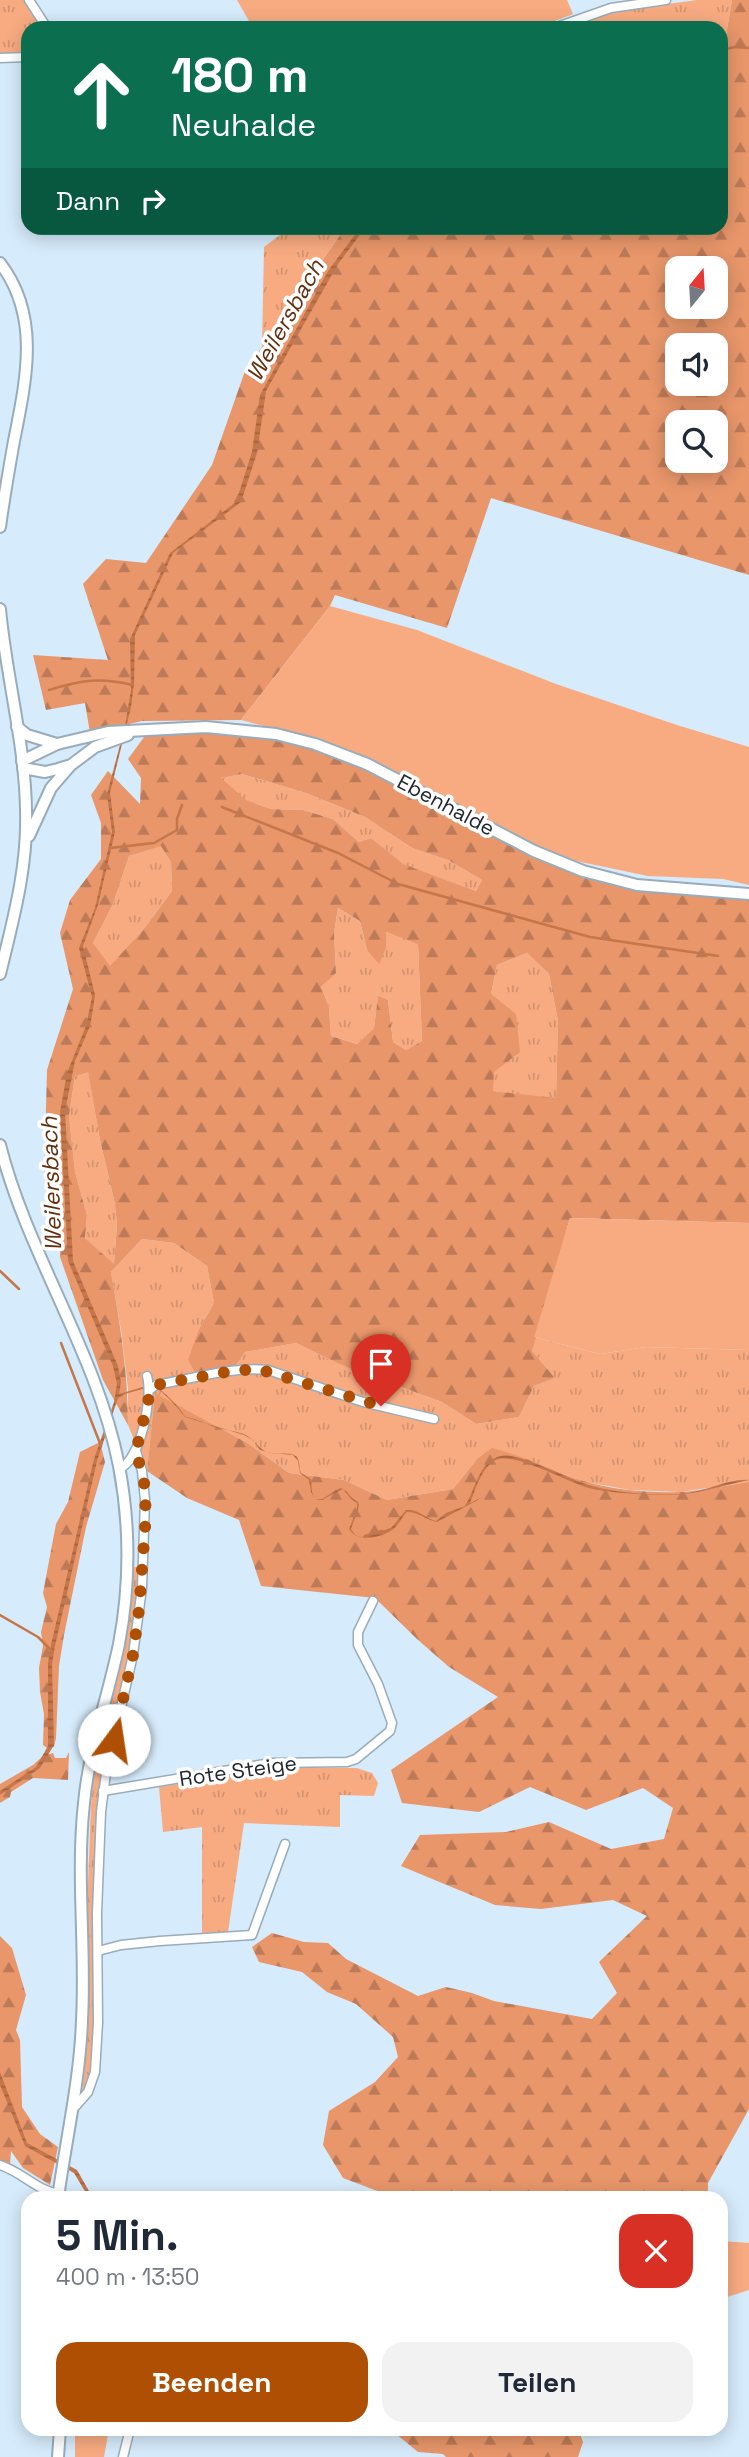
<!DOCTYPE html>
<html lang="de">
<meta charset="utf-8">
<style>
:root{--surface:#fff;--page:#f2f2f3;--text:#1f2937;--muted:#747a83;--accent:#ae4f03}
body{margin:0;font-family:"Space Grotesk",sans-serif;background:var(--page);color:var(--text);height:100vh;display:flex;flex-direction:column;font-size:26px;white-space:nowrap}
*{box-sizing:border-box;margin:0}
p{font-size:23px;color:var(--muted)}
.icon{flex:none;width:38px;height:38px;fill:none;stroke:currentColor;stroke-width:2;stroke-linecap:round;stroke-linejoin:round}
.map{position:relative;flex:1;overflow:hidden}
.drawer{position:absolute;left:21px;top:2191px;width:707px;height:245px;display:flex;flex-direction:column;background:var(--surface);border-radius:21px;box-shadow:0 4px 18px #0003}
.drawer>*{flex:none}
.top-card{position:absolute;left:21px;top:21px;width:707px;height:214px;border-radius:21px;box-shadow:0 4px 18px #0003;background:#0b6e4f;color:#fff;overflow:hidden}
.needle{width:46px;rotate:18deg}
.fabs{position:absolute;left:665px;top:256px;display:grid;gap:14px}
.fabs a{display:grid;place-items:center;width:63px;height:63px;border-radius:14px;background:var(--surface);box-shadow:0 4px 18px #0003;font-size:35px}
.pin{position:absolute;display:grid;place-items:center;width:60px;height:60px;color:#fff;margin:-72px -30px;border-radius:50% 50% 50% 0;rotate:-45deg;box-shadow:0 0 7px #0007}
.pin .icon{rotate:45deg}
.me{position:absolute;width:77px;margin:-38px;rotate:14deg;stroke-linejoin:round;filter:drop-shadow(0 0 5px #0008)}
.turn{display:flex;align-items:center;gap:24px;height:147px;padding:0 35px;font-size:32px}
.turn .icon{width:91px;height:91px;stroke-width:2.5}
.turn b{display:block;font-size:49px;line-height:60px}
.then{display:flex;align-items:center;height:66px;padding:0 35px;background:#0003;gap:14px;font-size:26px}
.round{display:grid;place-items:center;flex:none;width:74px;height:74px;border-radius:21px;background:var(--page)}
.overview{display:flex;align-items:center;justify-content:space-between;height:119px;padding:0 35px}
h1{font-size:42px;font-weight:600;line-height:52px}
.action{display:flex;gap:14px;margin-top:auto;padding:14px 35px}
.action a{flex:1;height:80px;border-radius:21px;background:var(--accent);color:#fff;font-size:28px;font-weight:600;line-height:80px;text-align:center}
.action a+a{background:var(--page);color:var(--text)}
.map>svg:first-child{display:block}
.grass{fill:url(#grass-tufts)}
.forest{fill:url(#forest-firs);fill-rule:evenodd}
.garden{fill:#f8ab81}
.water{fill:url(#water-rules)}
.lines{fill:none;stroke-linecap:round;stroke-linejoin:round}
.stream{stroke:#c5764a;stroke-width:2.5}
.street-casing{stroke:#98acbb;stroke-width:11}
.secondary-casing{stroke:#98acbb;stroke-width:14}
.street{stroke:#fff;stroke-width:8}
.secondary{stroke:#fff;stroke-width:10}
.route{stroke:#ae4f03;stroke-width:12;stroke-dasharray:0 21.6}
.labels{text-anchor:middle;stroke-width:7;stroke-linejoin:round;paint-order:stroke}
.street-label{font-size:21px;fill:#20282e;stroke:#fff}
.water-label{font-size:23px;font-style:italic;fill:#632f0e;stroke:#fff}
</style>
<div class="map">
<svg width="749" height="2457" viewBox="0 0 749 2457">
<defs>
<pattern id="grass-tufts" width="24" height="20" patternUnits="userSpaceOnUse" patternTransform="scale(1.75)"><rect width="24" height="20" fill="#f8ab81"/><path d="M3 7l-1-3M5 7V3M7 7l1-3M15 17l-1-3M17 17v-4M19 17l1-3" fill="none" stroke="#d49370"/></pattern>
<pattern id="forest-firs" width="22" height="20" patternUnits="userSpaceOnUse" patternTransform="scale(1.75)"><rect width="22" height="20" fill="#e8966a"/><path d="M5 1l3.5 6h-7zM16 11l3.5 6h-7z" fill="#bc7a58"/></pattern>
<pattern id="water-rules" width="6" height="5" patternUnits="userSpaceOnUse" patternTransform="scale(1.75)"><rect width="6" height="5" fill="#c5764a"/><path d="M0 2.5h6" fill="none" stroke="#a0613e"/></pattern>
</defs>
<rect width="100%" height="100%" fill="#d6ebfb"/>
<g class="grass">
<polygon points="0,0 25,0 41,28 28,28 28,53 0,56"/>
<polygon points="697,0 732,0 726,36 721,37 721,28 565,28 608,12"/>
<polygon points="289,228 345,228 262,346 264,247"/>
<polygon points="242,774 306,793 365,817 412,848 448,860 482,880 476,891 402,864 371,838 359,842 333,819 303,810 271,809 245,800 220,778"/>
<polygon points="161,845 171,862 172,891 143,930 110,967 93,943 113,904 129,856"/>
<polygon points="338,908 360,921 367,950 386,948 386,932 418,943 422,1041 406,1050 393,1042 388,1000 378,997 374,1028 357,1044 331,1036 329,1007 321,987 336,972 334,933"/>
<polygon points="527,953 549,974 558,1021 556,1099 493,1091 491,994 497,965"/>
<polygon points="88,1071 100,1140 115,1204 117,1225 114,1265 85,1238 87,1215 75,1172 69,1116 75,1076"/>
<polygon points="142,1239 174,1243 207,1266 214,1303 199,1329 232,1371 245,1352 296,1343 341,1365 442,1402 476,1424 519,1417 534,1386 555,1378 532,1351 534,1337 600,1354 646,1347 749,1350 749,1482 680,1492 630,1490 585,1482 552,1470 477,1459 453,1489 387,1500 344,1480 289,1473 249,1444 155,1394 147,1471 128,1425 128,1389 121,1330 111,1272"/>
<polygon points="134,1567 141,1568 133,1637 103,1775 98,1806 96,1998 91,2074 82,2094 88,2032 87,1910 91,1805 94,1774 128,1631"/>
<polygon points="277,1768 357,1768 372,1773 378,1783 374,1796 340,1795 340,1827 244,1823 228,1932 202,1933 202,1827 163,1832 159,1787"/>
</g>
<g class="forest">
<path d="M732,0H749V575L491,498L447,628L335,595L330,606L241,720L142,721L90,733L85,703L46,710L33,655L108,660L83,584L106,559L146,563L212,465L245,371L345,228H721V37L726,36ZM677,268H716V306H677ZM677,345H716V383H677ZM677,422H716V460H677Z"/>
<path d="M175,727L315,744L486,827L600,876L749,894V1223L570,1218L532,1351L555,1378L534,1386L519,1417L476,1424L442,1402L341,1365L296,1343L245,1352L232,1371L198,1377L188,1360L199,1329L214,1303L207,1266L174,1243L142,1239L111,1272C120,1323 128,1373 128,1425L103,1380L60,1257V1238L51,1215L44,1182L47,1070L73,989L60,933L70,900L101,859V823L91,795L108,771L140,804L141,778L128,759L150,729ZM242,774L306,793L365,817L412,848L448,860L482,880L476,891L403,864L371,838L359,842L333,819L303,810L271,809L246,800L221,778ZM161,846L171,862L172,891L143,930L110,966L93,943L113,904L129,856ZM338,908L360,921L367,950L379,964L386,948V932L418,944L422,1041L406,1050L393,1042L388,1000L378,996L374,1028L357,1044L331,1036L329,1007L321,987L336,973L334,933ZM527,953L549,974L558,1021L556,1098L493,1091L494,1072L520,1052L516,1014L491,994L497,965ZM88,1072L100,1140L115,1204L117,1225L114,1264L85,1238L87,1215L75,1172L69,1116L75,1076Z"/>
<path d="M155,1393L249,1444L289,1473L344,1480L387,1500L453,1489L477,1459L492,1448C525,1456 551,1471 583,1481C613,1490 648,1493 679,1492C702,1491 726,1485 749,1482V2109L708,2183V2198H396L343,2178L323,2145L329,2111L375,2082L398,2057L393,2037L356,2004L327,1992L302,1972L259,1962L252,1947L272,1933L304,1942L328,1943L346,1959L418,1996L446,1987L472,1993L494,2001L592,2019L617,1993L599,1962L647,1916L613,1900L541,1909L495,1905L401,1866L420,1835L506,1832L549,1822L611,1849L664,1839L673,1808L643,1788L586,1810L530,1787L479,1812L402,1803L391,1770L498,1697L449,1667L417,1639L375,1598L261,1586L239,1520L187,1498L147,1471Z"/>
<polygon points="100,1442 105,1462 86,1527 64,1635 59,1666 56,1738 54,1747 47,1748 43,1745 44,1714 40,1692 39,1668 43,1646 41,1632 47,1607 43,1593 56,1524 68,1502 80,1452"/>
<polygon points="69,1752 68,1780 33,1778 11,1792 10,1797 0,1803 0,1784 33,1765 43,1756 53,1753 55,1758 66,1758"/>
<polygon points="0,1936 12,1948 26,1995 16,2030 20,2040 22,2107 40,2134 58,2147 50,2185 23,2168 11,2151 10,2164 0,2161"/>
<polygon points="390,2429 578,2429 583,2442 578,2457 446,2457 443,2454 418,2452"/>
</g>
<g class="garden">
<polygon points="237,0 567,0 573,14 537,28 253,28"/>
<polygon points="330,606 417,630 556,684 677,725 749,747 749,885 723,879 648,876 576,861 510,836 318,740 241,720"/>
<polygon points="570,1218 749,1223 749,1350 646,1347 600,1354 534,1337"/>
<polygon points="721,2241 749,2243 749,2290 721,2299"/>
<polygon points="75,2429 109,2429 104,2457 75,2457"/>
</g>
<g class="water">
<path d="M360,228H365L338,264L266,391L257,453L241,502L173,553L135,635L134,684L131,707L110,793L115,832L98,905L83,946L95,995L93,1009L90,1026L75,1061L65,1111L73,1261L118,1366L121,1382L119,1394L150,1385C160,1387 172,1400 179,1408C182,1411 183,1415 186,1417C187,1417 196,1419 197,1420C204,1422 210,1426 217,1428C226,1430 235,1431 244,1434C255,1439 258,1450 270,1453C278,1455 291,1451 297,1457C300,1461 299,1469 301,1473L311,1479L312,1492L315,1499H322L340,1488C347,1489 351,1499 358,1502L359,1506L351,1529L356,1536L362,1537L391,1528L406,1510C419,1509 425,1518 436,1521L446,1513L465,1506C475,1491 479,1460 501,1456C520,1452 569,1480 592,1486C618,1493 656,1496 682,1494C704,1492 730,1478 749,1480C728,1484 707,1491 686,1494C667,1497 608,1493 589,1488C568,1482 515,1453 498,1459C482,1465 476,1489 470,1503L485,1496L437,1522C426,1520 419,1512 407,1512C402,1517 398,1526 392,1530C380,1538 357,1543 349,1529L357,1509V1503L351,1499L343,1489L322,1500L315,1499L311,1492L309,1480L300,1473L298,1461L293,1455L271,1453L260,1450L253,1440L244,1435L185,1417C176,1406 165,1393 153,1386L125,1394L118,1398L97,1461L55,1646L52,1664L54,1745L40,1768L0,1795V1791L36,1767L48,1746V1663L51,1645L94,1459L114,1402L117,1384L113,1366L68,1261L60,1112L67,1073L86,1026L92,997L79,948L95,908L112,832L107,794L125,726L131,690L130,639L170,553L236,502L252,452L260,395L328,271Z"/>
<polygon points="0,2072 27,2143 77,2170 93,2198 89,2198 74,2173 25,2146 0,2085"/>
</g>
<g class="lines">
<g class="stream">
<polyline points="721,50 735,47 749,48"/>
<path d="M49,690C81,680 100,677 133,685"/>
<polyline points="222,807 338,853 398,884 590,937 718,956"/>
<polyline points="110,848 154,843 177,830 177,819 182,805"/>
<polyline points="0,1271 19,1289"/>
<polyline points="61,1343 101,1446"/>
<polyline points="365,1536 382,1531"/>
<polyline points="0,1615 38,1637 52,1651"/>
</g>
<defs>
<g id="street">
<polyline points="29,0 47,28"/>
<polyline points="554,28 611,8 666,0"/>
<polyline points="0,58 28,57"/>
<path d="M151,1389L156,1385C192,1379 232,1366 268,1370L363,1402L434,1419"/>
<path d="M119,1469C141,1460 153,1397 147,1376"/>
<polyline points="103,1791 271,1763 347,1762 356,1759 390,1731 392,1723 378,1684 358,1645 358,1632 373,1601"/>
<polyline points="98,1951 121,1945 160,1941 252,1935 285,1844"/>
<polyline points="73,2109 88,2092 95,2072 98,2023 97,1913 101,1812 106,1773 133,1655 142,1588 145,1500 142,1471 136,1451"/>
<path d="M0,2165C22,2172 36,2190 59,2194"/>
<polyline points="123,2457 130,2429"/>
</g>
<g id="secondary">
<path d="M0,263C41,316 26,380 14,441C9,469 4,498 0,527"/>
<path d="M0,609C6,676 25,743 26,810C28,867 13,920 0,974"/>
<polyline points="17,727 27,735 57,744"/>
<polyline points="22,761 57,744 108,732 206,727 276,734 315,744 367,764 534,851 583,871 637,885 749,894"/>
<polyline points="23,768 45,772 58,769 71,765 95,747 128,735"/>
<polyline points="29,836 51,788 70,766"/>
<path d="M0,1145C28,1256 97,1353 119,1466C130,1524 130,1586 119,1644C108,1697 89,1749 84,1803C76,1876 86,1948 82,2020C80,2080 66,2139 58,2198"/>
<polyline points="58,2457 60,2429"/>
</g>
</defs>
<use href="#street" class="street-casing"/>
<use href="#secondary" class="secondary-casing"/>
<use href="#street" class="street"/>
<use href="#secondary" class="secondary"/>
</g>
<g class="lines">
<polyline class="route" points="114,1740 133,1655 139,1610 146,1515 144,1481 136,1451 151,1389 156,1385 232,1371 258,1369 381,1406"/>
</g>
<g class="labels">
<g class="street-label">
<text transform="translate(446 805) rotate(28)" y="7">Ebenhalde</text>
<text transform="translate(238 1771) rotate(-8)" y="7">Rote Steige</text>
</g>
<g class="water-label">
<text transform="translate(285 320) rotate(-61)" y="8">Weilersbach</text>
<text transform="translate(51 1184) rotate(-92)" y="8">Weilersbach</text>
</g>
</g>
</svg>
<div class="fabs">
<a><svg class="needle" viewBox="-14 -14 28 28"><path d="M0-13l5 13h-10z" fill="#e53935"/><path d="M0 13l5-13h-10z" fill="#747a83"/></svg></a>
<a><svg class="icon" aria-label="sound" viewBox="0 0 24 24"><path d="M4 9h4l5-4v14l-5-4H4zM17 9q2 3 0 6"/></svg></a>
<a><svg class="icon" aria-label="search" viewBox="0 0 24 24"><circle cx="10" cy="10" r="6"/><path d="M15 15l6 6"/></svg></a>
</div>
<div class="pin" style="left:381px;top:1406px;background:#d93025"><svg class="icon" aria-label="arrive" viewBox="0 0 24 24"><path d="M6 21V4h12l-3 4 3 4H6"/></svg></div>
<svg class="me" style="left:114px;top:1740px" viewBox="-20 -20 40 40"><circle r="19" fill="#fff"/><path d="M0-13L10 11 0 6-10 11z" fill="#ae4f03"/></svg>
<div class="top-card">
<div class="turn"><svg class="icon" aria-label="ahead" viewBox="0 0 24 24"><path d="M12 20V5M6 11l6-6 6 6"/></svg><div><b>180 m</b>Neuhalde</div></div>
<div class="then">Dann<svg class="icon" aria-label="right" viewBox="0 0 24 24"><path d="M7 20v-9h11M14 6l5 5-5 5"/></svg></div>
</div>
<section class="drawer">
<div class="overview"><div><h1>5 Min.</h1><p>400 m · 13:50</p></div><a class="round" style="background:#d93025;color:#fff"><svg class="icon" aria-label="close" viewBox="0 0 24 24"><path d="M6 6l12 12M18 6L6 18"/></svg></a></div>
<div class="action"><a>Beenden</a><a>Teilen</a></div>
</section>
</div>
